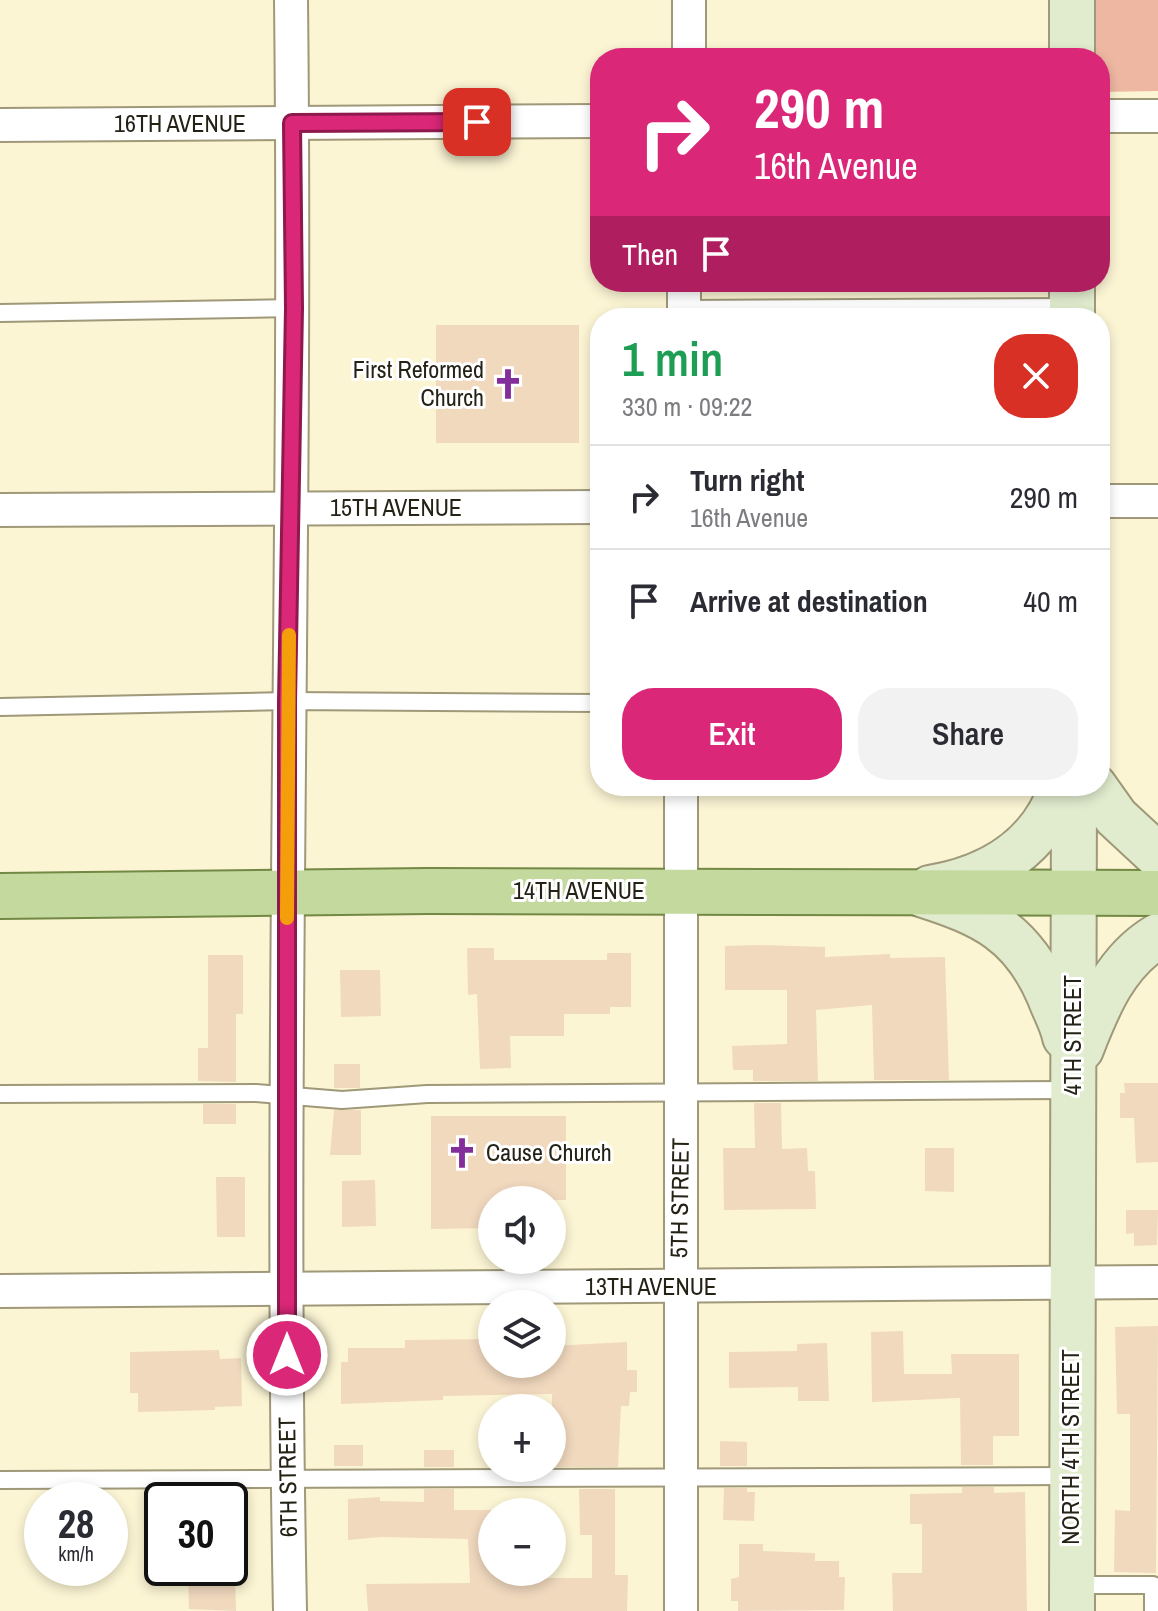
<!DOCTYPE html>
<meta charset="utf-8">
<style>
:root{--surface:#fff;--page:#f2f2f3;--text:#2b2b33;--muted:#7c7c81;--line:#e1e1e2;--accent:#db2777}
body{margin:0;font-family:"Archivo Narrow",sans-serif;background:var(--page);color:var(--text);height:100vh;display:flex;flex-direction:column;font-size:30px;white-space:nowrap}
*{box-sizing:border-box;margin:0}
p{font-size:26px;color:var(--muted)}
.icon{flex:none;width:44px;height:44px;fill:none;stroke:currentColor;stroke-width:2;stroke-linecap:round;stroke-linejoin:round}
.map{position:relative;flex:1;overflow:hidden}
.sheet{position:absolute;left:590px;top:308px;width:520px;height:488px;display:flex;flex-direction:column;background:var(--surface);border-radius:32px;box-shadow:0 4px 12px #0003}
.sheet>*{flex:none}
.banner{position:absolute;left:590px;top:48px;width:520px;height:244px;border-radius:32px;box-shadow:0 4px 12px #0003;background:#db2777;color:#fff;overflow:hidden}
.controls{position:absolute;left:478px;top:1186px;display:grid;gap:16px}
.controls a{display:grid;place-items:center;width:88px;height:88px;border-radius:50%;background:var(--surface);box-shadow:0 4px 12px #0003;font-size:40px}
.speed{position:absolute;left:24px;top:1482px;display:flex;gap:16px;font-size:40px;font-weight:700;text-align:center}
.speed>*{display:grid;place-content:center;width:104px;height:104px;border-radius:50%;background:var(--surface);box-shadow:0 4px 12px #0003;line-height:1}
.speed small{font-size:20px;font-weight:400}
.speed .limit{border:4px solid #111;border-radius:12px;background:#fff;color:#111}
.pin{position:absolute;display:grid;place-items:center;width:68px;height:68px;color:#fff;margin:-34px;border-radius:16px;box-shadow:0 4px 12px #0006}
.me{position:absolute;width:88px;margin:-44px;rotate:0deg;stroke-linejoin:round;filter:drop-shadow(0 0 6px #0008)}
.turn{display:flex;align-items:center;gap:28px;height:168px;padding:0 32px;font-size:36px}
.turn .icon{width:104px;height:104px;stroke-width:2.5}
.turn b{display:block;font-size:56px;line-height:68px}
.then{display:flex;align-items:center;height:76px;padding:0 32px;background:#0003;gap:16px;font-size:30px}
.round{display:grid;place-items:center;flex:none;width:84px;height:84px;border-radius:32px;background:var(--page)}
.overview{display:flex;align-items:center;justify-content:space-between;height:136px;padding:0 32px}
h1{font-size:48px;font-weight:600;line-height:60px;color:#1e9e55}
.cta{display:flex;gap:16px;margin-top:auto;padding:16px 32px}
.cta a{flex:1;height:92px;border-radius:32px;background:var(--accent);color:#fff;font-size:32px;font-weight:600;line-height:92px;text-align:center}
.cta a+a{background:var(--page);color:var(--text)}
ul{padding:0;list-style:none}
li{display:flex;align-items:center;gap:24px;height:104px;padding:0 32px;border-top:2px solid var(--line)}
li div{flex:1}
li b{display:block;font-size:30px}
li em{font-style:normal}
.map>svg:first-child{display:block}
.green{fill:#eeb7a2}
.building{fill:#f1d9be}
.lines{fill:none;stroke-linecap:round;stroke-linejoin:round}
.lane-casing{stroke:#9f9879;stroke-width:20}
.street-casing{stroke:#9f9879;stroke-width:36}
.secondary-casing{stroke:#9f9879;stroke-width:48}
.primary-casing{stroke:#728844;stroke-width:48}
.lane{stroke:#fff;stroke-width:16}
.street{stroke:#fff;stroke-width:32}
.secondary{stroke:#e1ecce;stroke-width:44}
.primary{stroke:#c4d99e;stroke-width:44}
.route-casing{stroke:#8e194d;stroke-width:20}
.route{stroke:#db2777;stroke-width:14}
.slow{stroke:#f59e0b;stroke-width:14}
.labels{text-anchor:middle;stroke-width:6;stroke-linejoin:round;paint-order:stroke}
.street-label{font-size:24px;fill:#242115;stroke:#fff}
.poi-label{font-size:24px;fill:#242115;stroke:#fff;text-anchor:end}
</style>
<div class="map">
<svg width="1158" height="1611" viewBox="0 0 1158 1611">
<rect width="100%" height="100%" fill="#fcf5d4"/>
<polygon class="green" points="1092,0 1158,0 1158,91 1100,92 1100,58 1092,58"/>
<g class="building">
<rect x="436" y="325" width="143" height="118"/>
<polygon points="759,945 825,947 825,957 890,954 890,958 945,957 949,1080 874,1080 872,1005 816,1010 818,1081 753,1081 753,1070 733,1070 732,1046 787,1044 787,990 725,990 725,946"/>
<polygon points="467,948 494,948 494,960 607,960 607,953 631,953 631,1007 610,1007 610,1014 564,1014 564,1036 510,1036 511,1068 480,1069 477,994 468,995"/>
<polygon points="208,955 243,955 243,1014 236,1014 236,1082 198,1081 198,1048 208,1048"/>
<polygon points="340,970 380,970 381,1016 341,1017"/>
<rect x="334" y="1064" width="26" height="24"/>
<polygon points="1124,1083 1158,1083 1158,1162 1136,1163 1134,1118 1120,1118 1120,1093 1125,1093"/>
<polygon points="754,1103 781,1103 782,1149 807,1148 808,1171 815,1171 816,1209 724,1210 723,1148 755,1148"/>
<rect x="203" y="1104" width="33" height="20"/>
<polygon points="334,1110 361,1110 361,1155 330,1155"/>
<polygon points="431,1116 566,1116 566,1200 492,1200 492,1228 431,1229"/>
<polygon points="925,1148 954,1148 954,1192 925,1191"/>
<polygon points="216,1177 245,1177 245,1237 217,1237"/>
<polygon points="375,1180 376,1226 342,1227 342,1181"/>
<polygon points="1126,1210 1158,1210 1157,1245 1134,1246 1134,1233 1126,1234"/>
<polygon points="1158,1326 1156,1573 1114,1572 1115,1510 1130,1511 1130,1414 1117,1414 1115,1327"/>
<polygon points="903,1331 904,1374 952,1374 951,1354 1019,1354 1019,1436 993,1436 993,1465 961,1465 960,1398 872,1402 871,1332"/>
<polygon points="492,1339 492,1364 552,1364 552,1346 627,1342 627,1370 637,1370 637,1392 630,1392 629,1406 621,1406 618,1467 552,1467 552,1394 443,1396 443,1400 341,1404 341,1362 348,1362 348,1348 405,1348 405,1340"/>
<polygon points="827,1343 829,1401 798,1401 798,1387 729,1388 729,1352 797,1351 797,1344"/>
<polygon points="219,1350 220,1359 241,1358 242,1406 215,1407 215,1410 138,1412 138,1393 130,1393 130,1352"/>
<polygon points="720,1441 747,1442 747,1466 720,1466"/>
<rect x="334" y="1445" width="29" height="21"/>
<rect x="424" y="1450" width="30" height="17"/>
<polygon points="962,1487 994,1487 994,1493 1025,1492 1027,1611 893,1611 892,1573 922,1573 922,1524 910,1524 910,1494 962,1493"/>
<polygon points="724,1488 747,1488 747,1492 755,1492 754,1521 723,1520"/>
<polygon points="424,1489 454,1489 454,1510 491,1510 490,1574 506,1574 507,1578 592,1578 592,1535 580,1535 579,1489 615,1489 615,1575 628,1575 627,1611 368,1611 366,1584 470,1583 468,1539 381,1537 348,1540 348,1499 380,1497 380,1501 424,1502"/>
<polygon points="739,1544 763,1544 763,1551 815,1553 815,1561 839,1561 839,1577 845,1577 844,1610 738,1611 738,1601 731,1601 731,1579 739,1577"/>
<polygon points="188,1568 216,1568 217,1578 235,1577 236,1611 189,1609"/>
</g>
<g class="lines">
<defs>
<g id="lane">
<polyline points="684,309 1070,307"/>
<polyline points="0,313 294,308"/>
<polyline points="0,707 287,701 600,703"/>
<polyline points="0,1094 256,1093 342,1100 427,1094 1072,1090"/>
<polyline points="0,1480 1069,1476"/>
<polyline points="1073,1585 1153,1585 1153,1611"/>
</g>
<g id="street">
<polyline points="689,0 689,58"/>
<polyline points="1100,116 1158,116"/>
<polyline points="0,125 600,121"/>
<polyline points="684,282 684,318"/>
<polyline points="1100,501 1158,501"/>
<polyline points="0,510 600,507"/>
<polyline points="681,786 681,1611"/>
<polyline points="0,1291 1158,1282"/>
<path d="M290,1611C279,1074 297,537 291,0"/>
</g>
<g id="secondary">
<polyline points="1072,0 1072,58"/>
<polyline points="1072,282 1072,318"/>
<polyline points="1094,786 1116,817 1158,856"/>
<path d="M930,888C991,878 1042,847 1062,786"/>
<path d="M921,894C984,914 1022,932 1049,995C1054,1009 1062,1022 1065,1037"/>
<path d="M1081,1049C1098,1005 1116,961 1158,936"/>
<polyline points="1072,1611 1074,786"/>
</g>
<polyline id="primary" points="0,896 428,891 1158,893"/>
</defs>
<use href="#lane" class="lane-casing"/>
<use href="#street" class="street-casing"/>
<use href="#secondary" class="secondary-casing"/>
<use href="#primary" class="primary-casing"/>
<use href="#lane" class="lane"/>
<use href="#street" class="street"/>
<use href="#secondary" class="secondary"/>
<use href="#primary" class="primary"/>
</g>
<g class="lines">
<defs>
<polyline id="route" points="287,1355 287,701 294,308 292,123 477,122"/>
</defs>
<use href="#route" class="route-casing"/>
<use href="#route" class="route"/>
<polyline class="slow" points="287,918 289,635"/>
</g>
<defs>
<symbol id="church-bare" viewBox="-9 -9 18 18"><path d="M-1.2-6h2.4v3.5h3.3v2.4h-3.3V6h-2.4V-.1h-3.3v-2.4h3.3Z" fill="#842e9b" stroke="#fff" stroke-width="2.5" paint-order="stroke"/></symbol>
</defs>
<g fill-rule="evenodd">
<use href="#church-bare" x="486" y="362" width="44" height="44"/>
<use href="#church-bare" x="440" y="1131" width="44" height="44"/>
</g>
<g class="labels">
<g class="street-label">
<text x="180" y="132">16TH AVENUE</text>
<text x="396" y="516">15TH AVENUE</text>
<text x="579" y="899">14TH AVENUE</text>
<text transform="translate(1073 1035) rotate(-90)" y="8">4TH STREET</text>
<text transform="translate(680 1198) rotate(-89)" y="8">5TH STREET</text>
<text x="651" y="1295">13TH AVENUE</text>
<text transform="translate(1071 1447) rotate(-90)" y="8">NORTH 4TH STREET</text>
<text transform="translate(288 1477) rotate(-91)" y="8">6TH STREET</text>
</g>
<g class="poi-label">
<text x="484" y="378">First Reformed<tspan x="484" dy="28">Church</tspan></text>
<text x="486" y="1161" text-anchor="start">Cause Church</text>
</g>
</g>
</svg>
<div class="controls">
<a><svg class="icon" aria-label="sound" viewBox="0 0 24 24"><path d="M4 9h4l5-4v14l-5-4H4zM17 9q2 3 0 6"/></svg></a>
<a><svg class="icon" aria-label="layers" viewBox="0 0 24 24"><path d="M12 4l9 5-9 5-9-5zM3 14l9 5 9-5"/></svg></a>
<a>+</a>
<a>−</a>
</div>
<div class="speed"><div>28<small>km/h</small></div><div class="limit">30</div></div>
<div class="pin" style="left:477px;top:122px;background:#d93025"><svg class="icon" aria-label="arrive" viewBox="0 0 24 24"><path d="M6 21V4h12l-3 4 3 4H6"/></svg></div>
<svg class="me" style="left:287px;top:1355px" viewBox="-20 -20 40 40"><circle r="17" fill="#db2777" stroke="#fff" stroke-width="3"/><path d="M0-11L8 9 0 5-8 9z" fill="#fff"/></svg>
<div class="banner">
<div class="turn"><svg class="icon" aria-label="right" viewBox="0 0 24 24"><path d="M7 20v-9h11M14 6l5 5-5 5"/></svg><div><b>290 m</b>16th Avenue</div></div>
<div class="then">Then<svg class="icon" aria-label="arrive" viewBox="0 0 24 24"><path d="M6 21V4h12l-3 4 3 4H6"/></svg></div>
</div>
<section class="sheet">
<div class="overview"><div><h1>1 min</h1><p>330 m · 09:22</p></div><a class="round" style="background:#d93025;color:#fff"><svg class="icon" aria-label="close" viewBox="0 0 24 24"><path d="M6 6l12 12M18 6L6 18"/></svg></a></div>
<ul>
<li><svg class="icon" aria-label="right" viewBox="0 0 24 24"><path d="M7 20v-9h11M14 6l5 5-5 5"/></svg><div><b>Turn right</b><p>16th Avenue</p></div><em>290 m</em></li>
<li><svg class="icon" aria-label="arrive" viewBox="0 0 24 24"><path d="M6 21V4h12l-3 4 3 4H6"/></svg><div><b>Arrive at destination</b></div><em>40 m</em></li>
</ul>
<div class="cta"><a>Exit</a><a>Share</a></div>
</section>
</div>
